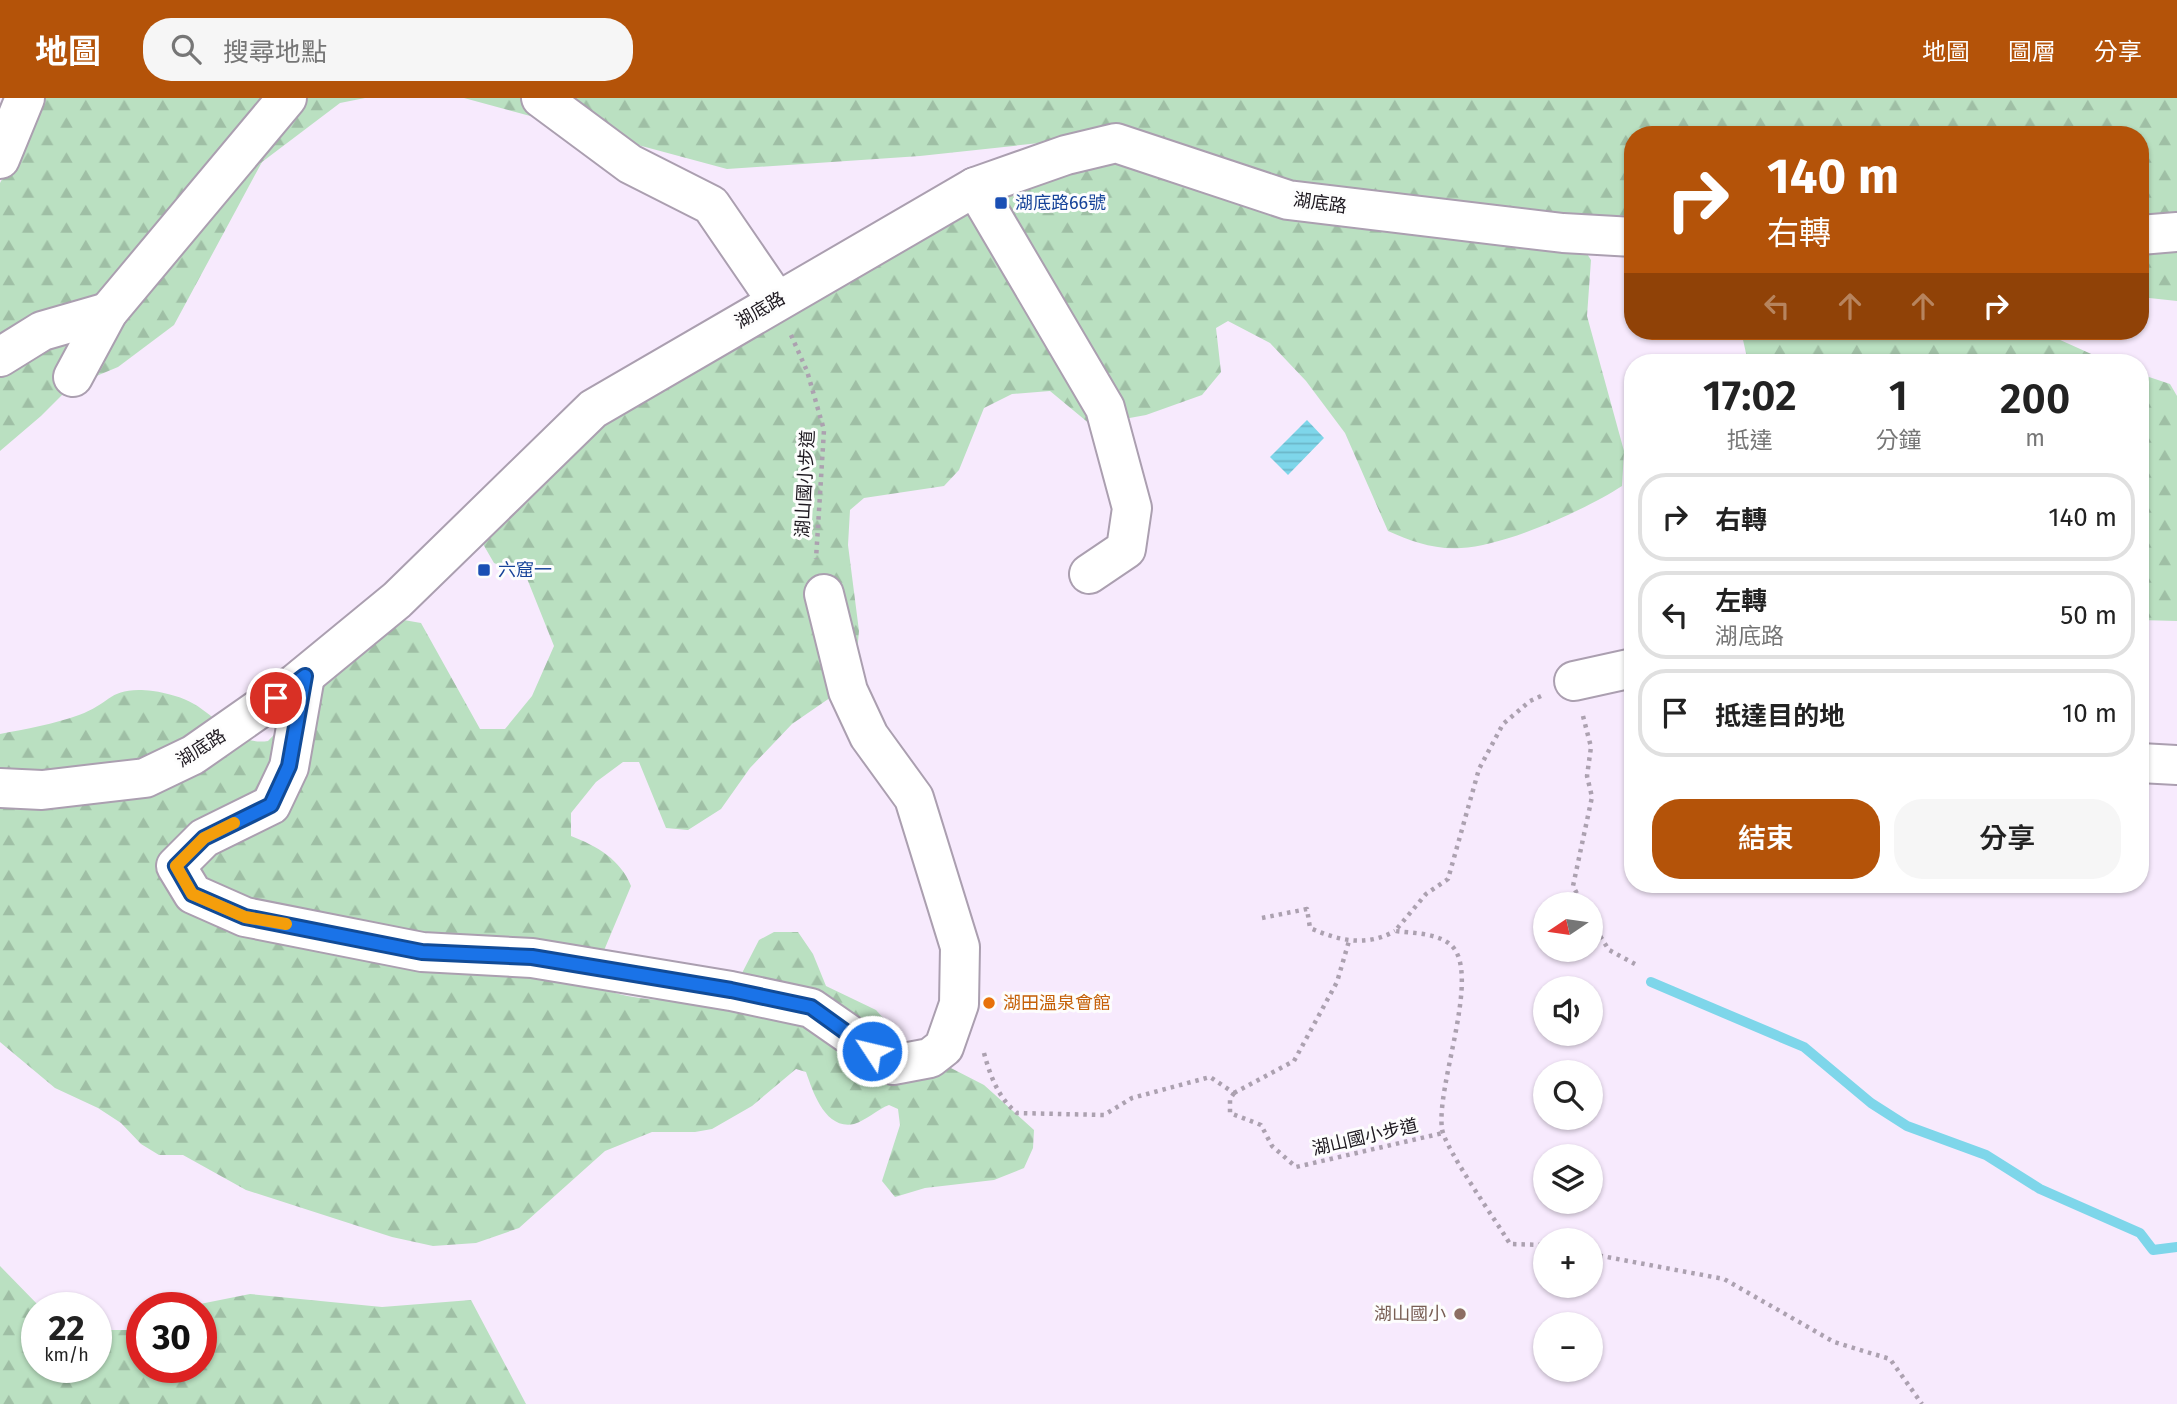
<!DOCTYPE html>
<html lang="zh-TW">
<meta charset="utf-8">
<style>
:root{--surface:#fff;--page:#f6f6f6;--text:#222;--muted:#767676;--line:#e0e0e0;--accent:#b45309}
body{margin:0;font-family:"Fira Sans","Noto Sans TC",sans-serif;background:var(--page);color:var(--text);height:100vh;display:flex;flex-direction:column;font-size:26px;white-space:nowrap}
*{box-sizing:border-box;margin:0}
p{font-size:23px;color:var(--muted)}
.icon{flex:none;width:38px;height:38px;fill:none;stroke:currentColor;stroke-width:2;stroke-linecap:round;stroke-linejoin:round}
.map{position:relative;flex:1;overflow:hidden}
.drawer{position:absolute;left:1624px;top:256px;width:525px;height:539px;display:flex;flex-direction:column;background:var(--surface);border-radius:28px;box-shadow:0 2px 5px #0004}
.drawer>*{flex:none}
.guide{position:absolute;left:1624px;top:28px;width:525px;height:214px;border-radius:28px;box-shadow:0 2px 5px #0004;background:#b45309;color:#fff;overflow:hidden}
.needle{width:46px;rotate:257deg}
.tools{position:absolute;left:1533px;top:794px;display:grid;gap:14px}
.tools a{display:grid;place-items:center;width:70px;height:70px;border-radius:50%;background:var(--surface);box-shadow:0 2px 5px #0004;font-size:35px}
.speed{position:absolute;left:21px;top:1194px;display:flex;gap:14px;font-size:35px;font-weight:700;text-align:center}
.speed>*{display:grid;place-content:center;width:91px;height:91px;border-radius:50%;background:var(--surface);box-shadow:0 2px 5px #0004;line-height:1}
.speed small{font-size:18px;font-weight:400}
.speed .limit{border:10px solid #d22;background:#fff;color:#111}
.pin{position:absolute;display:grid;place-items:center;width:60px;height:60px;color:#fff;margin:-30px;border:4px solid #fff;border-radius:50%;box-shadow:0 2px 7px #0007}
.me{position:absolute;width:77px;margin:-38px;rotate:305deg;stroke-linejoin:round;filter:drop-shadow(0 0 5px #0008)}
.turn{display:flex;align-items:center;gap:24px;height:147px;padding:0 28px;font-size:32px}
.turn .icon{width:91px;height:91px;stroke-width:2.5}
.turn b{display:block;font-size:49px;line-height:60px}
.lanes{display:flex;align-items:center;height:66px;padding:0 28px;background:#0003;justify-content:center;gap:35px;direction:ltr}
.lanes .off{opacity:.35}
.eta{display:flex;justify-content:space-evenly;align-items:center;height:119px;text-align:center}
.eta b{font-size:42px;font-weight:600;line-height:49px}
.action{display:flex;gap:14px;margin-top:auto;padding:14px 28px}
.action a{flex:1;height:80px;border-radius:28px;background:var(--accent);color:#fff;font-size:28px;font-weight:600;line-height:80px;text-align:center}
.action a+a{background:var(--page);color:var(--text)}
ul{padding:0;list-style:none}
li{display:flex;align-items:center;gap:21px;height:88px;margin:0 14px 10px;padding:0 14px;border:4px solid var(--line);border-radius:28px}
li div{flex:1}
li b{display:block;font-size:26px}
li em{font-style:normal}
header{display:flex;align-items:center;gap:42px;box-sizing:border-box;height:98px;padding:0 35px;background:var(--accent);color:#fff}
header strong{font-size:33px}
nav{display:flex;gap:38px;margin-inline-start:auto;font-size:24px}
.search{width:490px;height:63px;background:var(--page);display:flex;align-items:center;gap:18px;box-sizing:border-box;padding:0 24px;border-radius:28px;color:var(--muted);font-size:26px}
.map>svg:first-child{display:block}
.forest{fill:url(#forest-firs)}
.water{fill:url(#water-rules)}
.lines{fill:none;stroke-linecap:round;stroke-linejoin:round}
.stream{stroke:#7ed6ea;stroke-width:10}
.minor-casing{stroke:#ab9fb0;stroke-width:42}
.path{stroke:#aca1b0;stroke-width:4.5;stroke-dasharray:3.5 5;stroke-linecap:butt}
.minor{stroke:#fff;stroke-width:38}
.route-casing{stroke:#114b97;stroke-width:18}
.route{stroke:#1a73e8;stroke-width:12}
.slow{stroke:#f59e0b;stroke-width:12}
.transit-dot{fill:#1a4fb4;stroke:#fdfdfd;stroke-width:2.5}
.food-dot{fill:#e8710a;stroke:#fdfdfd;stroke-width:2.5}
.education-dot{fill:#8d6e63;stroke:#fdfdfd;stroke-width:2.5}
.labels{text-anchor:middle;stroke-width:6;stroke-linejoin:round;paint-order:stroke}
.transit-label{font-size:18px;fill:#164399;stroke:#fdfdfd;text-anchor:start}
.street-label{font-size:18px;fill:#1d181f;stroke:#fdfdfd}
.food-label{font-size:18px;fill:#c56008;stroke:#fdfdfd;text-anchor:start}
.education-label{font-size:18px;fill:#785e54;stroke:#fdfdfd;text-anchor:end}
</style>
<header>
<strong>地圖</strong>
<div class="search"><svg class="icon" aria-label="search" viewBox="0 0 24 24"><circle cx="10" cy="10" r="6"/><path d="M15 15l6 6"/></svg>搜尋地點</div>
<nav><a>地圖</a><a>圖層</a><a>分享</a></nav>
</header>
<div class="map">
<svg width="2177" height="1306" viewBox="0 0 2177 1306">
<defs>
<pattern id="forest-firs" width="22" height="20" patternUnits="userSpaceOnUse" patternTransform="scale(1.75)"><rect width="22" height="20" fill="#bae0c1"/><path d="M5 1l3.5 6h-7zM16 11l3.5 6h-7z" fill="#9fbfa5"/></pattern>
<pattern id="water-rules" width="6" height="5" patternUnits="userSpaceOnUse" patternTransform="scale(1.75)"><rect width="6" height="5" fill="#7ed6ea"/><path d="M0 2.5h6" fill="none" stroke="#6cb7c8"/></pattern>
</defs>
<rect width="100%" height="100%" fill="#f7eafd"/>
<g class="forest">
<polygon points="45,0 365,0 340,5 262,64 174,227 118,269 70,289 41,318 0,353 0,85"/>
<polygon points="464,0 2177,0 2177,118 2140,120 2140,37 1633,37 1633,127 1290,92 1114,37 920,58 727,71"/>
<path d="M1116,56L1582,148L1591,162L1587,218L1624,353L1622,388C1585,412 1505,448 1461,450C1435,452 1410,443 1388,433L1345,335L1306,283L1270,245L1228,223L1216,230L1221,274L1202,297L1146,317L1091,327L1050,293L1012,296L984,310L959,372L944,388L864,400L850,412L848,447L859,533L856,565L837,595L792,626L750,670L721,711L688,732L666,730L639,664H623L596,684L571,715V738C597,748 621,762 631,788L592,881C609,906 690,902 722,905L740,879L759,842L774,834H798L813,856L826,888L876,912L908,948L984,987L1034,1032L1033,1050L1024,1070L994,1082L925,1090L895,1099L882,1083L900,1027L898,1011L889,1007C878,1011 865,1023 854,1026C825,1032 813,994 806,974L796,971L752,1008L712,1031L695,1034H652L605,1053L519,1130L476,1145L433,1148L392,1139L246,1092L183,1057H159L141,1046L121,1025L98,1010L55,990L0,944V636C26,631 54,626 79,617C113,605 108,588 153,593C167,595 182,599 194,606C218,620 238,648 268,643L324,585L398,521L421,525L480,631H505L532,598L554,548L526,478L494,465L483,446L491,427L593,324L974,107Z"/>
<polygon points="2177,145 2177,203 2140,199 2140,147"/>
<polygon points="1741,233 2056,233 2058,241 2109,264 1748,264"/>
<polygon points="2140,276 2170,286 2177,298 2177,523 2140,522"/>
<polygon points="0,1168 40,1209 37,1209 37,1269 96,1269 96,1232 129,1232 142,1227 142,1269 201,1269 201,1209 185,1209 250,1196 382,1209 471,1202 526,1306 0,1306"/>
</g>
<polygon class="water" points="1307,322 1324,340 1288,377 1270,359"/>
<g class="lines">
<polyline class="stream" points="1651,884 1804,949 1871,1005 1907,1028 1986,1057 2040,1091 2140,1135 2153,1152 2177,1149"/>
<defs>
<g id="minor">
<polyline points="541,0 630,66 711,107 776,202"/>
<polyline points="0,61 25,0"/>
<polyline points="975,89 1105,310 1132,410 1126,451 1089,476"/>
<polyline points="2140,137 2177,134"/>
<polyline points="0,259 42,233 108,214"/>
<polyline points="73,279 108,214 287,0"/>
<polyline points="305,578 289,669 271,707 204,740 176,768 193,796 245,819 422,854 532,860 731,893 811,910 893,967 930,960 944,949 959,906 960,849 914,700 869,638 848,593 824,496"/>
<polyline points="1574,583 1633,570"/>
<polyline points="2140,665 2177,667"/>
<polyline points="0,690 42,692 145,680 193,657 296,585 397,502 593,311 975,89 1066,57 1116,45 1288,102 1563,135 1633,139"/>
</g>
</defs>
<use href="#minor" class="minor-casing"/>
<g class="path">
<polyline points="791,237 807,273 824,332 816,461"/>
<path d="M1541,598L1530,603L1503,626L1479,671L1448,781L1426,796L1395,833C1412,835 1439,835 1452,848C1481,878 1436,987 1442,1031C1445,1051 1497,1124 1510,1146L1545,1147"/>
<polyline points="1583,618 1591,649 1587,678 1592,699 1573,788 1583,807"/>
<path d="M1262,820L1307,811L1310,830C1340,843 1366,849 1395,833"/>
<polyline points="1591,824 1609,852 1635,866"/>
<path d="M984,955C990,977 998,1000 1017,1015L1104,1017L1132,1000L1210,979L1234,995"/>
<polyline points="1234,995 1230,1001 1230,1015 1261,1027 1272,1048 1296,1069 1443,1035"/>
<polyline points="1234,995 1294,963 1337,884 1349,843"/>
<polyline points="1591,1156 1724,1181 1834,1244 1890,1261 1922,1306"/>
</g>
<use href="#minor" class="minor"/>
</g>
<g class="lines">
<defs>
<polyline id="route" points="276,600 305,578 289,668 271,707 204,740 176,768 192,796 245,819 422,854 532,859 731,892 811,909 872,953"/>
</defs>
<use href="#route" class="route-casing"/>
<use href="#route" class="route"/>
<polyline class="slow" points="234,725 204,740 176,768 192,796 245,819 286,826"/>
</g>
<g class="transit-dot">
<rect x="994" y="98" width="14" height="14" rx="3.5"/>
<rect x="477" y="465" width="14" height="14" rx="3.5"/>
</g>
<circle class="food-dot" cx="989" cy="905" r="7"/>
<circle class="education-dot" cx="1460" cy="1216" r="7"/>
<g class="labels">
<g class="transit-label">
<text x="1015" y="111">湖底路66號</text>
<text x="498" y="478">六窟一</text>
</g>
<g class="street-label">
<text transform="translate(1320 105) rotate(8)" y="6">湖底路</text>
<text transform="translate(760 212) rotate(-30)" y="6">湖底路</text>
<text transform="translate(805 386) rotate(-87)" y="6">湖山國小步道</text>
<text transform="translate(201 650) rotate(-32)" y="6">湖底路</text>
<text transform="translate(1365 1039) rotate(-13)" y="6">湖山國小步道</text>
</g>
<g class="food-label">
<text x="1003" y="911">湖田溫泉會館</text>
</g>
<g class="education-label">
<text x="1446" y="1222">湖山國小</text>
</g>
</g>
</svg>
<div class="tools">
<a><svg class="needle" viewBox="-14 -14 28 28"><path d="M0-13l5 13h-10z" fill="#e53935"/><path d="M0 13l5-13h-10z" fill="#767676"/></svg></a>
<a><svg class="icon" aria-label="sound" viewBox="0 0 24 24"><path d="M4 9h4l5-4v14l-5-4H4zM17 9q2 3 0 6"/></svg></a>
<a><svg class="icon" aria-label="search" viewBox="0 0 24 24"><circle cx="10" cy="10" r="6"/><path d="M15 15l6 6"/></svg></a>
<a><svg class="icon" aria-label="layers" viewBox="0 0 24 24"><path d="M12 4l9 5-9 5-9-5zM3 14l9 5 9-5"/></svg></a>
<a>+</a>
<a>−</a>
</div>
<div class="speed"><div>22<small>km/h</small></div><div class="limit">30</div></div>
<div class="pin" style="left:276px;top:600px;background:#d93025"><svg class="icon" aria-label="arrive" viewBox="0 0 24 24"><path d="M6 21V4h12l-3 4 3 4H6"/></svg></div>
<svg class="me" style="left:872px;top:953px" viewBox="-20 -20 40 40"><circle r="17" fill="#1a73e8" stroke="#fff" stroke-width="3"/><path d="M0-11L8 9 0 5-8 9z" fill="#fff"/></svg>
<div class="guide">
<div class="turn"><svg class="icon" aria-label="right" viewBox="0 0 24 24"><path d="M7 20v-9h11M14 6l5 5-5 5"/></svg><div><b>140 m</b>右轉</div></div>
<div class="lanes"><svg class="icon off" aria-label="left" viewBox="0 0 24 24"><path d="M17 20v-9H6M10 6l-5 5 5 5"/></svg><svg class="icon off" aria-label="ahead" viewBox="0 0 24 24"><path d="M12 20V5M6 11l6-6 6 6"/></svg><svg class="icon off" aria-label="ahead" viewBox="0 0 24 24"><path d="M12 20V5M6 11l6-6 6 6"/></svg><svg class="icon" aria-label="right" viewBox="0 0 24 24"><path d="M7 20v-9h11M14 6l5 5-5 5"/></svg></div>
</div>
<section class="drawer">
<div class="eta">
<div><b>17:02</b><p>抵達</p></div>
<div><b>1</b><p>分鐘</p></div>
<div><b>200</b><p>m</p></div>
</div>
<ul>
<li><svg class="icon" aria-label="right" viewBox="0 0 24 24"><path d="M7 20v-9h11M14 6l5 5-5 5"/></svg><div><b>右轉</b></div><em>140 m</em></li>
<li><svg class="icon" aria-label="left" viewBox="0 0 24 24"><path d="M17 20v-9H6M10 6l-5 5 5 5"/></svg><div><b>左轉</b><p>湖底路</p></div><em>50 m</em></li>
<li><svg class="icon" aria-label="arrive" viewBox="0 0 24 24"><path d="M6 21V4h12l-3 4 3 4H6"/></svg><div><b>抵達目的地</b></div><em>10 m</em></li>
</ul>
<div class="action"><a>結束</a><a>分享</a></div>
</section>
</div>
